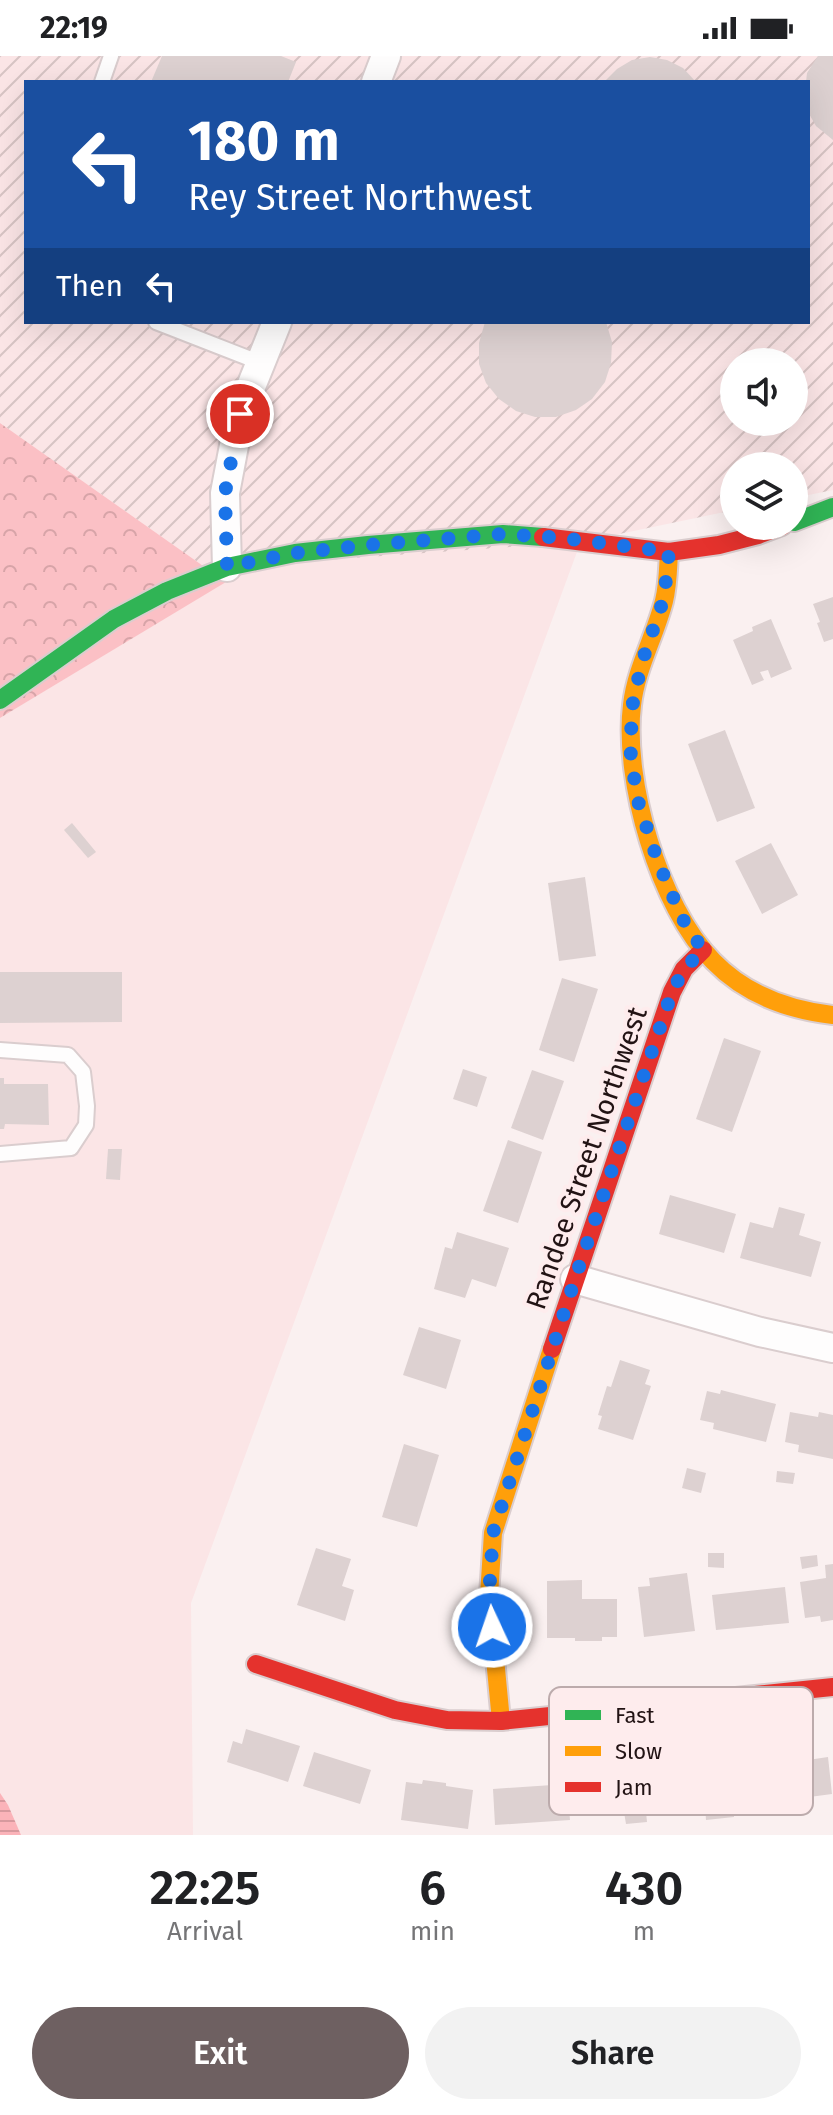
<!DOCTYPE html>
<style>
:root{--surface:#fff;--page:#f2f2f2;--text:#202124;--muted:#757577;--accent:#6e6061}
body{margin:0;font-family:"Fira Sans",sans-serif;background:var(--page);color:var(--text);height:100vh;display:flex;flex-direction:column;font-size:30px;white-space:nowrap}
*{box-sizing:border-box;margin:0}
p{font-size:26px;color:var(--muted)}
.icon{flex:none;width:44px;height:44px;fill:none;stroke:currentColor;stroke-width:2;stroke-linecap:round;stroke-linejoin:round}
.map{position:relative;height:1779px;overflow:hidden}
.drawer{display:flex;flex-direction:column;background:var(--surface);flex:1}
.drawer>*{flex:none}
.banner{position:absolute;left:24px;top:24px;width:786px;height:244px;border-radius:0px;box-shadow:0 8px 32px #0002;background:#1a4fa0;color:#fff;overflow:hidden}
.controls{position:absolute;left:720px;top:292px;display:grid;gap:16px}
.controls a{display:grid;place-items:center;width:88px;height:88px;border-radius:50%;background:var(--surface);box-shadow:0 8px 32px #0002;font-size:40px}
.pin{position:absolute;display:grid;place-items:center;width:68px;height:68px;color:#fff;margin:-34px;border:4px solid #fff;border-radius:50%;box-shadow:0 2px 8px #0007}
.me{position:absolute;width:88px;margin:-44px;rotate:357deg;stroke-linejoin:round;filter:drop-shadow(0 0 6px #0008)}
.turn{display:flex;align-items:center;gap:28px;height:168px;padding:0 32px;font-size:36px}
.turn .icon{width:104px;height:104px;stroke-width:2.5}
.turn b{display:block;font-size:56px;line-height:68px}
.then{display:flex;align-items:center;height:76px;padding:0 32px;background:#0003;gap:16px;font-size:30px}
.eta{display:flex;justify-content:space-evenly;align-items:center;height:136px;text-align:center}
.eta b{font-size:48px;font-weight:600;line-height:56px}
.action{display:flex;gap:16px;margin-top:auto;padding:16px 32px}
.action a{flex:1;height:92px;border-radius:48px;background:var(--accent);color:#fff;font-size:32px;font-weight:600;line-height:92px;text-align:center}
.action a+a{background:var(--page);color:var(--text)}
.status{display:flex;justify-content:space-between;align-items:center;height:56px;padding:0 40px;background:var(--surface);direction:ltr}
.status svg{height:22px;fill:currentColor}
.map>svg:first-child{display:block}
.built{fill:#fbe5e6}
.industrial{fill:url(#industrial-furrows);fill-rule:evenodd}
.forest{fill:url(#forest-crowns)}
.water{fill:url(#water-rules)}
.building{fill:#ddd1d1}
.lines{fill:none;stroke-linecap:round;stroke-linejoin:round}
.lane-casing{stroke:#dacdce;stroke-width:18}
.street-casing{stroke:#dacdce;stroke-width:32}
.fast-casing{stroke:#dacdce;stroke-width:22}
.slow-casing{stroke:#dacdce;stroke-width:22}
.jam-casing{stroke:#dacdce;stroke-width:22}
.lane{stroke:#fefdfd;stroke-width:14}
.street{stroke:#fefdfd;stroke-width:28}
.fast{stroke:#30b455;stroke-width:18}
.slow{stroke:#ff9f0a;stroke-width:18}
.jam{stroke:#e5322d;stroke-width:18}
.route{stroke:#1a73e8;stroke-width:14;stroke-dasharray:0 25.2}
.labels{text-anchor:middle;stroke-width:8;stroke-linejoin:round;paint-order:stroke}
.street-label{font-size:28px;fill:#221314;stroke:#feeced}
.key{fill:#feeced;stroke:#bcabac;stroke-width:2}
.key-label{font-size:22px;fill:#221314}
</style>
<div class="status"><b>22:19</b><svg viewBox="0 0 49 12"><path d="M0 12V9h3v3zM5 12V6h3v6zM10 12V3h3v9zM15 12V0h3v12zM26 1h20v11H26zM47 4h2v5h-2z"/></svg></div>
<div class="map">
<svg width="833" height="1779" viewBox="0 0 833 1779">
<defs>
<pattern id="industrial-furrows" width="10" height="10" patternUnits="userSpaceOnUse" patternTransform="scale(2)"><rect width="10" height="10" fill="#fbe5e6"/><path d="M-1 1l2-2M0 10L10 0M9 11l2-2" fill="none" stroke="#d7c4c4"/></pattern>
<pattern id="forest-crowns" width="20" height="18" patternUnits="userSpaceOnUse" patternTransform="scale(2)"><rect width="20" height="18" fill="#fbc0c5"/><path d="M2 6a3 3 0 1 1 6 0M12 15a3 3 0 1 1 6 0" fill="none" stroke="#d7a4a8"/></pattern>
<pattern id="water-rules" width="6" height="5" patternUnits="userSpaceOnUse" patternTransform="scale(2)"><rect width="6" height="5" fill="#fbb3b9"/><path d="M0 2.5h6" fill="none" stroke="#d7999e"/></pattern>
</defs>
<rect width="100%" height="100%" fill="#faf0f0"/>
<polygon class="built" points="581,485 191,1547 193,1779 0,1779 0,662 253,509"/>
<path class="industrial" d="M0,0H833V434L794,442V410H734V454L581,486L253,509L226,526L0,367ZM26,26H808V266H26ZM734,306H794V366H734Z"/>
<polygon class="forest" points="0,367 226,526 0,662"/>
<polygon class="water" points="0,1737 8,1749 21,1779 0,1779"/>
<g class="building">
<polygon points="162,0 281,0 296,6 288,26 151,26"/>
<polygon points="818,0 833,0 833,84 816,70 808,56 808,26 806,26 807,17"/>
<polygon points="650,1 667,4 683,12 696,26 604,26 617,13 632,4"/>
<polygon points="485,266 606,266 612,286 611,307 605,326 592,343 576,354 556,361 535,361 516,355 499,343 486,327 479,308 479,287"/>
<polygon points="833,541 833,583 824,586 817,567 820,566 813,548"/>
<polygon points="771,563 792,613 771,622 768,614 760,616 764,624 752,629 733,584 753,575 752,571"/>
<polygon points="725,674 755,752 717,766 688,688"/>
<polygon points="72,767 96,796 88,802 64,774"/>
<polygon points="771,787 798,839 762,858 735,805"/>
<polygon points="585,821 596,900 559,905 548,827"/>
<polygon points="0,916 122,916 122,966 0,967"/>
<polygon points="562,922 598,933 574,1006 539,994"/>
<polygon points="724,982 761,995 732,1076 696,1063"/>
<polygon points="463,1013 487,1021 477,1051 453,1043"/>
<polygon points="532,1014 564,1025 543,1084 511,1072"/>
<polygon points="0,1022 4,1022 4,1028 48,1028 49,1069 5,1068 4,1073 0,1073"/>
<polygon points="508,1084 542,1096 518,1167 483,1155"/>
<polygon points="108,1093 122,1093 120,1124 106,1123"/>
<polygon points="670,1139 736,1158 724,1197 659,1178"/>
<polygon points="779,1151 805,1158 799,1179 821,1186 811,1221 740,1202 750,1166 773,1172"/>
<polygon points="457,1176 509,1192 496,1231 472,1223 465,1242 434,1233 445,1191 452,1193"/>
<polygon points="419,1271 461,1284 446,1333 403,1319"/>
<polygon points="620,1304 650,1314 645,1328 651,1330 633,1384 598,1373 602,1360 598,1359 607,1330 611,1331"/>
<polygon points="721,1334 776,1348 766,1386 713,1373 714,1367 700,1364 707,1335 720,1338"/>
<polygon points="790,1356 818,1361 819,1356 833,1359 833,1403 798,1396 799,1389 785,1386"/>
<polygon points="404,1388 439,1399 417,1471 382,1461"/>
<polygon points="687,1412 706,1417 701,1437 682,1432"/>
<polygon points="777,1415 795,1417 793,1428 776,1426"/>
<polygon points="316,1492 351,1503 342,1530 354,1534 345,1565 297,1549"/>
<polygon points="708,1497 724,1497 724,1512 708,1511"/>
<polygon points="817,1499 818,1510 802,1513 800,1501"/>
<polygon points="833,1508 833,1564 821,1566 820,1560 805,1562 800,1526 826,1522 825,1509"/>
<polygon points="687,1517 695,1575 644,1581 638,1531 650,1530 649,1522"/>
<polygon points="582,1524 582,1543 617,1543 617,1581 602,1581 602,1585 575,1585 575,1582 547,1582 547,1525"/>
<polygon points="785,1531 789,1567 716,1574 712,1539"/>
<polygon points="246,1673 300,1690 288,1726 227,1706 233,1685 242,1688"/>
<polygon points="314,1696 371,1714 360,1748 303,1730"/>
<polygon points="801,1700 801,1705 828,1701 832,1738 764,1747 760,1708 777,1706 777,1703"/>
<polygon points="729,1711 731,1733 740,1732 742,1747 733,1748 734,1761 706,1764 705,1750 675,1753 672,1716"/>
<polygon points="657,1717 661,1754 646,1756 647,1766 626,1768 624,1756 590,1760 586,1725"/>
<polygon points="423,1724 446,1727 446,1730 473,1734 468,1773 401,1764 406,1726 422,1728"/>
<polygon points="567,1728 568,1743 574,1743 574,1753 569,1753 570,1764 495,1769 493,1733"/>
</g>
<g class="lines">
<defs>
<g id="lane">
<polyline points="102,26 111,0"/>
<polyline points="156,266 261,307"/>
<polyline points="0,994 68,999 83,1016 87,1050 86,1069 71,1092 0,1098"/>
</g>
<g id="street">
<polyline points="376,26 386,0"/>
<polyline points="227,511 225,437 240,358 277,266"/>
<polyline points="575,1223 760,1276 833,1292"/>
</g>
<g id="fast">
<polyline points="794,466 833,451"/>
<polyline points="0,644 114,563 167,535 227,511 295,497 368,489 503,478 543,481"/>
</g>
<g id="slow">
<path d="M669,496C668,512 668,529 664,545C655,580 636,613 632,649C623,724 659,851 713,905C745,938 789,954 833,959"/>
<polyline points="501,1665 489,1540 493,1477 552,1293"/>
</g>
<g id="jam">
<polyline points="543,481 669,496 719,489 758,479 782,470"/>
<polyline points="552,1293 672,936 684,913 703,894"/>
<polyline points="256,1608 395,1654 447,1664 501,1665 833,1631"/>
</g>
</defs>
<use href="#lane" class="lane-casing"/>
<use href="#street" class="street-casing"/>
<use href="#fast" class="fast-casing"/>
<use href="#slow" class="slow-casing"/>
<use href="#jam" class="jam-casing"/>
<use href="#lane" class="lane"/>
<use href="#street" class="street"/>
<use href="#fast" class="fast"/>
<use href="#slow" class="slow"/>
<use href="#jam" class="jam"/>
</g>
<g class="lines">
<polyline class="route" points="240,358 225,437 227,511 295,497 368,489 503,478 563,482 669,496 664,542 642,606 633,646 630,692 637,742 658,806 682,862 703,894 684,913 672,936 575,1223 493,1477 489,1540 492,1571"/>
</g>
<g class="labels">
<g class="street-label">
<text transform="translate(586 1102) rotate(-71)" y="10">Randee Street Northwest</text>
</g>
</g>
<rect x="549" y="1631" width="264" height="128" rx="12" class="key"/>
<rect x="565" y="1654" width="36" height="10" fill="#30b455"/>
<rect x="565" y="1690" width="36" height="10" fill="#ff9f0a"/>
<rect x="565" y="1726" width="36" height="10" fill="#e5322d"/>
<g class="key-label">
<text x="615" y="1667">Fast</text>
<text x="615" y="1703">Slow</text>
<text x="615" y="1739">Jam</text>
</g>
</svg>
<div class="controls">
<a><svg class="icon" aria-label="sound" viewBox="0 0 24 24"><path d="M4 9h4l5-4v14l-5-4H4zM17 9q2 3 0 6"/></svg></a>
<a><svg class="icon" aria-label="layers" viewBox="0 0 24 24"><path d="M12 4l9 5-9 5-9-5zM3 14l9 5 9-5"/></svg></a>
</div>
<div class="pin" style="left:240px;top:358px;background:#d93025"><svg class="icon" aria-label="arrive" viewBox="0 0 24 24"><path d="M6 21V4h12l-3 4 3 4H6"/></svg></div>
<svg class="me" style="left:492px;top:1571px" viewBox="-20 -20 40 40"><circle r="17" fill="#1a73e8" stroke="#fff" stroke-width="3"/><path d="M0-11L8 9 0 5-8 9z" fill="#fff"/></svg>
<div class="banner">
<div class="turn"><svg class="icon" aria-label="left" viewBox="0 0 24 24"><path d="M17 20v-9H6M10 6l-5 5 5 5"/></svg><div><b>180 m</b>Rey Street Northwest</div></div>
<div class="then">Then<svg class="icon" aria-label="left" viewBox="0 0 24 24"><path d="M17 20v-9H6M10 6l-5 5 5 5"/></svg></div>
</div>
</div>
<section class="drawer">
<div class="eta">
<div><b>22:25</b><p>Arrival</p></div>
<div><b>6</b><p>min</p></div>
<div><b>430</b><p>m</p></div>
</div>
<div class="action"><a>Exit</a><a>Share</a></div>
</section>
